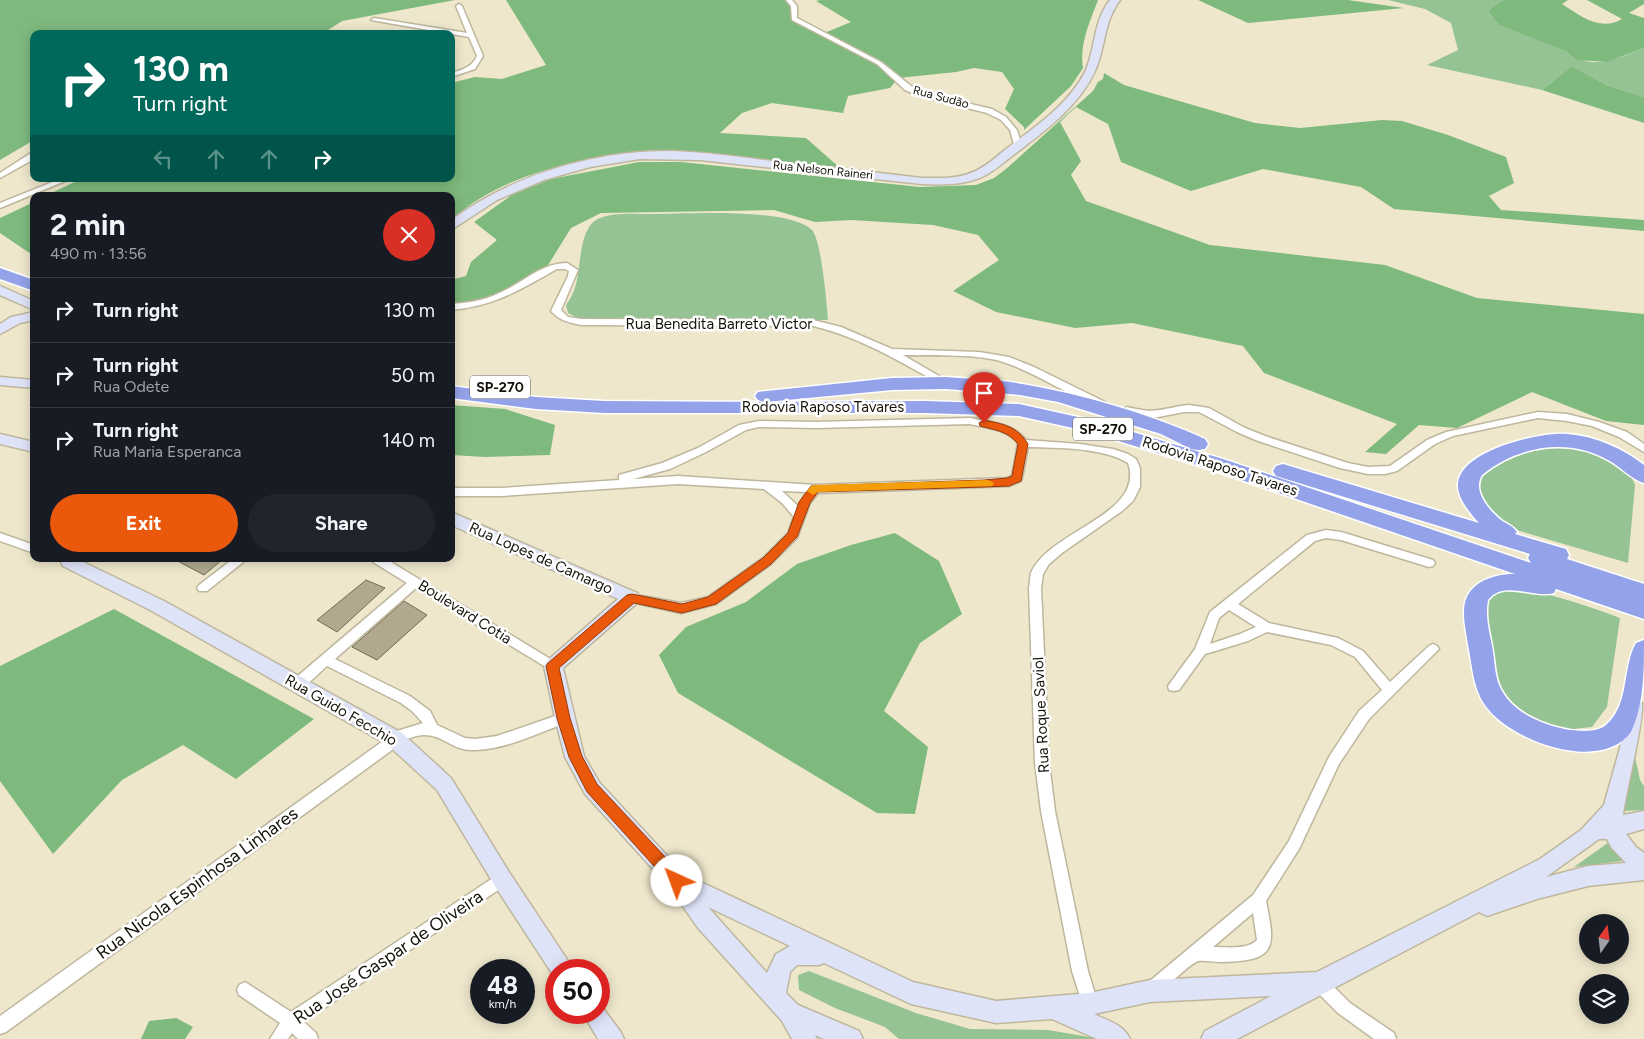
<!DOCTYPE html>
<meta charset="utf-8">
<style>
:root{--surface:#171b24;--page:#20242c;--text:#f1f3f6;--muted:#9ea1a6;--line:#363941;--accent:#ea580c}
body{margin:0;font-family:Figtree,sans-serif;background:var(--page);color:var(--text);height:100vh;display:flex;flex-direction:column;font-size:19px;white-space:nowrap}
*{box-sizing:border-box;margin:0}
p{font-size:16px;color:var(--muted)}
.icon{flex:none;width:28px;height:28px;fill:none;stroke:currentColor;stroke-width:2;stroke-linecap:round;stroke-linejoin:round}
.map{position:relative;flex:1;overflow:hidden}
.drawer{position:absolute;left:30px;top:192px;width:425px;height:370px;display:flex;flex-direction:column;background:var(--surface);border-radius:10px;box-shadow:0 2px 12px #0003}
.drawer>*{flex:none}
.guide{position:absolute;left:30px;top:30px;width:425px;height:152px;border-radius:10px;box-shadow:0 2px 12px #0003;background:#00695c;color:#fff;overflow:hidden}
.needle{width:32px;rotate:14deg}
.controls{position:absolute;left:1579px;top:914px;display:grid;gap:10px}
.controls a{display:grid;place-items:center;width:50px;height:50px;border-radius:50%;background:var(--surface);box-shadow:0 2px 12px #0003;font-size:25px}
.speed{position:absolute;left:470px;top:959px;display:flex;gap:10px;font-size:25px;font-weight:700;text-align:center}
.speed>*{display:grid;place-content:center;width:65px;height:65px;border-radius:50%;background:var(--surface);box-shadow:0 2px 12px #0003;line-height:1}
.speed small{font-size:12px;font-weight:400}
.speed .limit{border:8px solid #d22;background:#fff;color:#111}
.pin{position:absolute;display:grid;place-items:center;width:42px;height:42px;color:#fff;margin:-51px -21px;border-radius:50% 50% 50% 0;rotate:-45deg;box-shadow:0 0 5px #0007}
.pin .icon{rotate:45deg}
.me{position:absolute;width:55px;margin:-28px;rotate:317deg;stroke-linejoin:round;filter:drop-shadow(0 0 4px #0008)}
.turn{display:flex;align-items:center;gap:18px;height:105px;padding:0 20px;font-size:22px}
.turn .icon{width:65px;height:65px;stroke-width:2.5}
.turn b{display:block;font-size:35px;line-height:42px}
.lanes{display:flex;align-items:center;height:48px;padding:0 20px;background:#0003;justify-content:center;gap:25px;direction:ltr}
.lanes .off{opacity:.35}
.round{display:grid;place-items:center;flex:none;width:52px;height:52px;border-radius:26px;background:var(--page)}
.headline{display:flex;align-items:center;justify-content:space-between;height:85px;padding:0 20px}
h1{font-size:30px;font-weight:700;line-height:38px}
.cta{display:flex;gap:10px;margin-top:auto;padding:10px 20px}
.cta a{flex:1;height:58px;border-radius:30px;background:var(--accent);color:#fff;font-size:20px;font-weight:700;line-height:58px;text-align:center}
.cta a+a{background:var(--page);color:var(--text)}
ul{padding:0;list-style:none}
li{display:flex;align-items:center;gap:15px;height:65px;padding:0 20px;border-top:1px solid var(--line)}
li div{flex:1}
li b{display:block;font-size:19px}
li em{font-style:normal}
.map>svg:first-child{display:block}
.green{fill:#95c394}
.forest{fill:#7eb97d}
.building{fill:#b0a990;stroke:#726b54}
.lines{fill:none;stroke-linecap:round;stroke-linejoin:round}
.street-casing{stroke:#beb79d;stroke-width:3}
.secondary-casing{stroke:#beb79d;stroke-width:3}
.highway-casing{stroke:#fff;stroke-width:3}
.street{fill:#fff;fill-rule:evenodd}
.secondary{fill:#dfe3f8;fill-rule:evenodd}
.highway{fill:#93a2e9;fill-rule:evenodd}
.route{fill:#ea580c;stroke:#983908}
.slow{fill:#f59e0b}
.labels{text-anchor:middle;stroke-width:5;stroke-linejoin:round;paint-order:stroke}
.far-street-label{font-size:12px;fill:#151209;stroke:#fff}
.shield{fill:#fff;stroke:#5b5953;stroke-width:1}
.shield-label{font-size:14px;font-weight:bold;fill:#151209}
.street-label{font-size:15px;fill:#151209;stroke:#fff}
.near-street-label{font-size:18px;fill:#151209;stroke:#fff}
</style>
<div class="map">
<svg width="1644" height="1039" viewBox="0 0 1644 1039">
<rect width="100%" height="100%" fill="#eee7cc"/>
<g class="green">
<path d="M1388,0H1503L1488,12L1566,51C1592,72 1616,59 1644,48V97L1606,85L1572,66L1542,90L1427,65L1458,50L1451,23L1425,9Z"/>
<path d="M650,214C685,214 788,207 812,230C821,239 827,304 828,320H581L568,313L566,305C571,298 574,292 576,284C581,267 579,225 600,218C615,212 635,214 650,214Z"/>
<polygon points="1544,445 1587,447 1629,472 1635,485 1628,563 1510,528 1488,513 1474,485 1480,472"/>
<path d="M1506,588C1547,591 1582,604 1620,618L1607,707L1592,727L1564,730L1537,722L1519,712L1504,698L1493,680L1483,603L1491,593Z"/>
<polygon points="1639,692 1642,694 1635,757 1640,780 1644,786 1644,810 1620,811"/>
<polygon points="1612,840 1622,861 1574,867"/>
<polygon points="809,971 916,1013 970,1029 1048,1030 1101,1039 899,1039 885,1027 835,1008 799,990 798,975"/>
</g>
<g class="forest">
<polygon points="0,0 455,0 342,21 322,34 34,34 34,140 0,160"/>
<path d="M506,0H789L794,19L822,34L851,22L816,1L820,0H1098C1090,22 1079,44 1083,68L1071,86L1024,130V127L1005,109L1014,89L1002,72L974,68L956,72L898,78L890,88L848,96L843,113L772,103L742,113L720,133L806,138L840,168C787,163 733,155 680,153C606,150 507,169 451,220V196H45L81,179H451V83L475,77L502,79L546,65Z"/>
<polygon points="1198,0 1348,0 1404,8 1248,23"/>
<path d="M1503,0H1568L1562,4C1581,16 1600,32 1622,19L1587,0H1582H1644V4L1629,13L1644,18V48L1607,62L1577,60L1566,51L1500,25L1488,11Z"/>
<polygon points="1572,66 1606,85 1644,97 1644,123 1542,90"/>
<polygon points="1104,73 1124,85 1255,123 1300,128 1382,120 1402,121 1448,135 1506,157 1514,183 1489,196 1501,210 1644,220 1644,231 1394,209 1361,187 1263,169 1191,191 1121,162 1108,124 1076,107 1060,122 1081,161 1071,175 1086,201 1210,245 1385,265 1477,298 1644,314 1644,425 1606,421 1532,392 1457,428 1419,425 1386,454 1365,452 1397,424 1264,373 1243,346 1132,323 1075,328 996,312 953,291 999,260 978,235 933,225 851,220 815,222 774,210 601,213 571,228 545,270 530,280 474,304 451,306 451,280 466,276 471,262 497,240 474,222 513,194 551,179 639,162 681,162 920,187 976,185 994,178 1006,169 1093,91 1098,82 1103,79"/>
<polygon points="34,202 34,256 0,233 0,218"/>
<polygon points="451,405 505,409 555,425 550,455 485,457 451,455"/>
<polygon points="895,533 939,561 962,614 920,643 884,711 928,747 915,814 877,813 678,693 659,655 686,627 746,602 797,564 851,545"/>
<polygon points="114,609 314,719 236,779 183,745 122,780 53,854 0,781 0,666"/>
<polygon points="176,1018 193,1027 185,1039 141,1039 149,1021"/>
</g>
<g class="building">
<polygon points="174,559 223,559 204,575"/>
<polygon points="366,580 385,588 337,632 317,620"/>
<polygon points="404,601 427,615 377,660 352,647"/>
</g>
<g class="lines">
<defs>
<g id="street">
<polygon points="786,0 792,0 797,6 797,18 881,62 911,86 924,93 992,109 1006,117 1017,130 1022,146 1015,148 1010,130 1001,120 987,113 919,96 905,90 877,64 792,20 791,6"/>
<path d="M459,4L462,6L483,56L475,69L451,77V73C462,70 472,67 477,56L469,37L371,20L374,18L467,33L456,6Z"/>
<polygon points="31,153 34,153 34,159 0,178 0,173"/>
<polygon points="60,179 70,179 0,208 0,203"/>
<path d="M567,263L578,270L561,310L568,317L581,319L813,320L841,327L892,349L979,352L1009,357L1034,367L1105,402L1100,405C1067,396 1039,374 1006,363C980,353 933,356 903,355L951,383L950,385H942C901,362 860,337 813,326L581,325C568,322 560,321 551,311L568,276L569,271L565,269H557C519,290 496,306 451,310V304C467,303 482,301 497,294C521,285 540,263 567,263Z"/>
<path d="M1189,405L1209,408L1245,428L1265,436L1348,463L1368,467L1390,466L1427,440L1446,432L1538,412L1567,414L1599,422L1627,432L1644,444V452L1619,437L1592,426L1567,421L1538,418L1453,436L1435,444L1397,471L1385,474H1368L1340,468L1258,441L1237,432L1199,412H1184L1153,418L1130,414L1122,410L1127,407C1158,415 1161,408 1189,405Z"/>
<path d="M970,418C991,422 1012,423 1026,440L1080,444L1113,449L1128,454L1136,459L1140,468V487L1133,501L1122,511L1062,553L1049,564L1043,574L1041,588L1049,763L1055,811L1088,971L1098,1004L1096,1009L1090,1012L1084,1009L1072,971L1041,811L1035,763L1029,588C1030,583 1030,577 1031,573C1048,531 1146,515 1128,463C1103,447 1057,448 1028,447L1022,478L1021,481L1009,486L818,493L810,503L797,538L771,564L716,604L681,613L631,602L627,601L625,598L627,595L631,594L681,603L708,597L763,558L788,533L794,517L782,503L764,489L678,484L502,496H451V488H502L619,480V475L662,463L698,448L739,425L759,421L816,422ZM970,424C988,428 1006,429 1018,443L1012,476L1007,478L815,485L678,476L633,479L670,469L706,452L746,430L759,427L816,428ZM782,491L807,492L798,506Z"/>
<path d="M1326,530L1341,532L1433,560L1435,563L1433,566L1429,567L1341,540L1326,538L1315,541L1238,604L1269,623L1338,638L1363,651L1390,682L1429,646L1433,644L1437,646L1439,649L1369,719L1339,764L1299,849L1266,901C1276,949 1276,961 1221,962C1214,962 1205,960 1198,961C1191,963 1164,989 1157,995L1151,998L1145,995L1143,990L1145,985L1253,895L1289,841L1329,757L1359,711L1382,690L1355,657L1331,645L1267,632L1248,641L1205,654L1179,690L1174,691L1169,690L1168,686L1195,649L1210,612L1307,535ZM1229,610L1256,627L1240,634L1210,644L1219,618ZM1253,913L1257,940C1248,950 1226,947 1213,947Z"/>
<polygon points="0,533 34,545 34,553 0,541"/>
<polygon points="233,559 247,559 207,591 199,591 197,588 199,585"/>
<path d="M371,559H386L557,663L559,666L557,669L553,671L549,669L416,588L335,659L410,696L430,711L437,725L465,738L475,739L497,736L564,713L569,714L571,718L569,722C539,732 508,749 476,750C447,752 440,725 407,739L6,1032L0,1034V1016L397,731L423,723L412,711L401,703L327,666L303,688L298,689L293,688L292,684L293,680L407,583L373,562Z"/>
<polygon points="502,872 507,874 509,879 507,884 304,1022 316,1033 318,1039 298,1039 292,1033 288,1039 270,1039 280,1023 239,995 237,990 239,985 245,982 291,1012"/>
<polygon points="1319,975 1325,978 1350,1003 1394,1033 1396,1039 1374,1039 1338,1013 1313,988 1311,983 1313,978"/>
</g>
<g id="secondary">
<path d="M1110,0H1120C1103,23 1106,47 1095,71C1079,106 1046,130 1016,153C1005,161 995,171 982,177C963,185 942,185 922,184L700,160L640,159L590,167L544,180L497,200L451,230V220C513,175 592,151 669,151C705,152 742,157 778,162C826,167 874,172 922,178C937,178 953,179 968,174C983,169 994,159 1006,149C1035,127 1068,105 1085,72C1096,48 1093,21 1110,0Z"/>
<polygon points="0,286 34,301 34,310 0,295"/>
<polygon points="34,312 34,320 20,323 0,334 0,324 11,317"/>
<polygon points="0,377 34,380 34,388 0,385"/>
<polygon points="0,434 34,442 34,452 0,444"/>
<path d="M451,512L637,593L640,598L637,603L563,668L584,756L599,782L684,874L913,982L996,1001L1090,993L1150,980L1317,972L1540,859L1581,830L1604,805L1620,748L1626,708L1628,703L1635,700L1642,703C1644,722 1626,790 1623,815L1644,811V829L1626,834L1636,847L1644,853V880L1588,886L1537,899L1487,916L1479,912L1237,1039H1201L1205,1031L1271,996L1150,1002L1094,1014C1108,1021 1123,1024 1130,1039H1097L1052,1019L996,1023L911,1004L824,963L819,965H797L790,972L786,993L798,1005L859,1031L863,1039H824L815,1035L817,1039H792L782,1021L698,928L670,888L585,794L565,757L555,718L544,666L547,661L618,599L451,525ZM1599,839H1607L1611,847L1626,863L1588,866L1546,877ZM708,907L790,946L776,954L767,973Z"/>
<polygon points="62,559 82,559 81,561 164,601 402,733 451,778 509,872 574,970 556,970 555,978 495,886 437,790 388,745 152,611 63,566 61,562"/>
<polygon points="599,1003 620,1031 624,1039 598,1039 582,1012 599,1012"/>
</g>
<g id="highway">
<polygon points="0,268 34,280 34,291 0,279"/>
<path d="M946,377C971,379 997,379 1022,384C1082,394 1150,414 1205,439L1208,444L1205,449L1198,450L1191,449L1161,434L1058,402L1020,395L946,389L892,390L766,402L924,401L1019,404L1096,421L1223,459L1531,563L1528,558L1530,554L1276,476L1273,471L1276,466L1283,464L1479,523C1470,513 1457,498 1458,484C1460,450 1540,432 1567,434C1595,436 1622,448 1644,465V483C1631,479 1621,467 1608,460C1568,437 1517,446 1482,475C1472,491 1489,510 1501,520C1507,524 1513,526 1517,532L1515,534L1566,549L1569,555L1567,559L1644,584V619L1556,589L1554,593C1534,599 1504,579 1488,600C1485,616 1489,630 1492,646C1495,660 1494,678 1502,691C1515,714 1545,726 1570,730C1581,731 1598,733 1607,724C1630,703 1622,668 1636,643L1644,640C1644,671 1644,705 1631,732C1601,773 1515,742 1489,710C1474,693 1473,671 1469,650C1467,637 1464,625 1464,612C1464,584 1490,574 1515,574L1209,469L1086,431L1019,416L924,413H604L536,409L451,398V386L536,397L604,401L764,402L758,400L755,396L758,392L892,378Z"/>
</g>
</defs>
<use href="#street" class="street-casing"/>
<use href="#secondary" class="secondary-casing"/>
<use href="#highway" class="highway-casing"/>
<use href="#street" class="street"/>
<use href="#secondary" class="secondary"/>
<use href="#highway" class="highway"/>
</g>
<path class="route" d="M984,420C1003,424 1017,426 1028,444L1021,481L1009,486L984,487L818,492L810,503L797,537L771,564L716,604L682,613L634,603L559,668L570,718L582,756L597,784L683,876L685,881L683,886L677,888L672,886L587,792L569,757L557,718L546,666L548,663L627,595L632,594L682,604L708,597L763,558L788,533L799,502L811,486L984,480L1007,478L1012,476L1018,444C1008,431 995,430 980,426L979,423Z"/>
<polygon class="slow" points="988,480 994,483 992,486 818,492 813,495 807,491 811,486 815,485"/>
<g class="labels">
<g class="far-street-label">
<text transform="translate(941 97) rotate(15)" y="4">Rua Sudão</text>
<text transform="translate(823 170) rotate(6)" y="4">Rua Nelson Raineri</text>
</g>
<g class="shield">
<rect x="470" y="375.5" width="60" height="23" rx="4"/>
<rect x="1073" y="417.5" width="60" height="23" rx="4"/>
</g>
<g class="shield-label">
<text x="500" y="392">SP-270</text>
<text x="1103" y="434">SP-270</text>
</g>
<g class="street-label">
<text x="719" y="329">Rua Benedita Barreto Victor</text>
<text x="823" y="412">Rodovia Raposo Tavares</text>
<text transform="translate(1220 466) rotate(18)" y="5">Rodovia Raposo Tavares</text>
<text transform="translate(541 558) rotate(24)" y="5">Rua Lopes de Camargo</text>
<text transform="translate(465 612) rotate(32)" y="5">Boulevard Cotia</text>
<text transform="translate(341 710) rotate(30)" y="5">Rua Guido Fecchio</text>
<text transform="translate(1041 715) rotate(-93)" y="5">Rua Roque Saviol</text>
</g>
<g class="near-street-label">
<text transform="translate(197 883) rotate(-36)" y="6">Rua Nicola Espinhosa Linhares</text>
<text transform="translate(388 957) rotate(-34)" y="6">Rua José Gaspar de Oliveira</text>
</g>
</g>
</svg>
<div class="controls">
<a><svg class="needle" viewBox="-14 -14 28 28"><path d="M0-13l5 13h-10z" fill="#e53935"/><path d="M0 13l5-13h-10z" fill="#9ea1a6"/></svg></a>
<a><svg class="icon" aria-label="layers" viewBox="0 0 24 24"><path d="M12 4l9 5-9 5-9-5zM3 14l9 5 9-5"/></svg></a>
</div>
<div class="speed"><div>48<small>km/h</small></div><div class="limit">50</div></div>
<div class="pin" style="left:984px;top:423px;background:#d93025"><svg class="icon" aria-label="arrive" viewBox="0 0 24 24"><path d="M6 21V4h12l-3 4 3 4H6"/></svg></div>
<svg class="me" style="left:677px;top:881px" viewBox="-20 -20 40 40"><circle r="19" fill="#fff"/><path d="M0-13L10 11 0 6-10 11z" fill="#ea580c"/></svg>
<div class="guide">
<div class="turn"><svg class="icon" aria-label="right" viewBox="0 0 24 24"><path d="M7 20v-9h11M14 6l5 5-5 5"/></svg><div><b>130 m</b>Turn right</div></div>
<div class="lanes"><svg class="icon off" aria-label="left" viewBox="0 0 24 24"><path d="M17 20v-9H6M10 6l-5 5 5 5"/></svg><svg class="icon off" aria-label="ahead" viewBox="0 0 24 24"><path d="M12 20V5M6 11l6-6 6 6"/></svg><svg class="icon off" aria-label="ahead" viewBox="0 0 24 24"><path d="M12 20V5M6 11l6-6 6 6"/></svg><svg class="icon" aria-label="right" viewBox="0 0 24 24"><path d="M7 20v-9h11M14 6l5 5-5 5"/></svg></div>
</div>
<section class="drawer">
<div class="headline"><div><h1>2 min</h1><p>490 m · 13:56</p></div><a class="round" style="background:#d93025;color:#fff"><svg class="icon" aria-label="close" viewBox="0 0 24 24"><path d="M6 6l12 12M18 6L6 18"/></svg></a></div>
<ul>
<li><svg class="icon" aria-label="right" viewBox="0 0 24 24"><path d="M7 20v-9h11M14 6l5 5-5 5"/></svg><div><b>Turn right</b></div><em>130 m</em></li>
<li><svg class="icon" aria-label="right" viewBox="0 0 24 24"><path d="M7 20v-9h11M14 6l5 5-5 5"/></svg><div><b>Turn right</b><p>Rua Odete</p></div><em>50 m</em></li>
<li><svg class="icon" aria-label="right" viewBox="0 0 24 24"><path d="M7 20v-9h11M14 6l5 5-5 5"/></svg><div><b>Turn right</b><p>Rua Maria Esperanca</p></div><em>140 m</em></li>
</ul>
<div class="cta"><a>Exit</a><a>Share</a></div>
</section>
</div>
